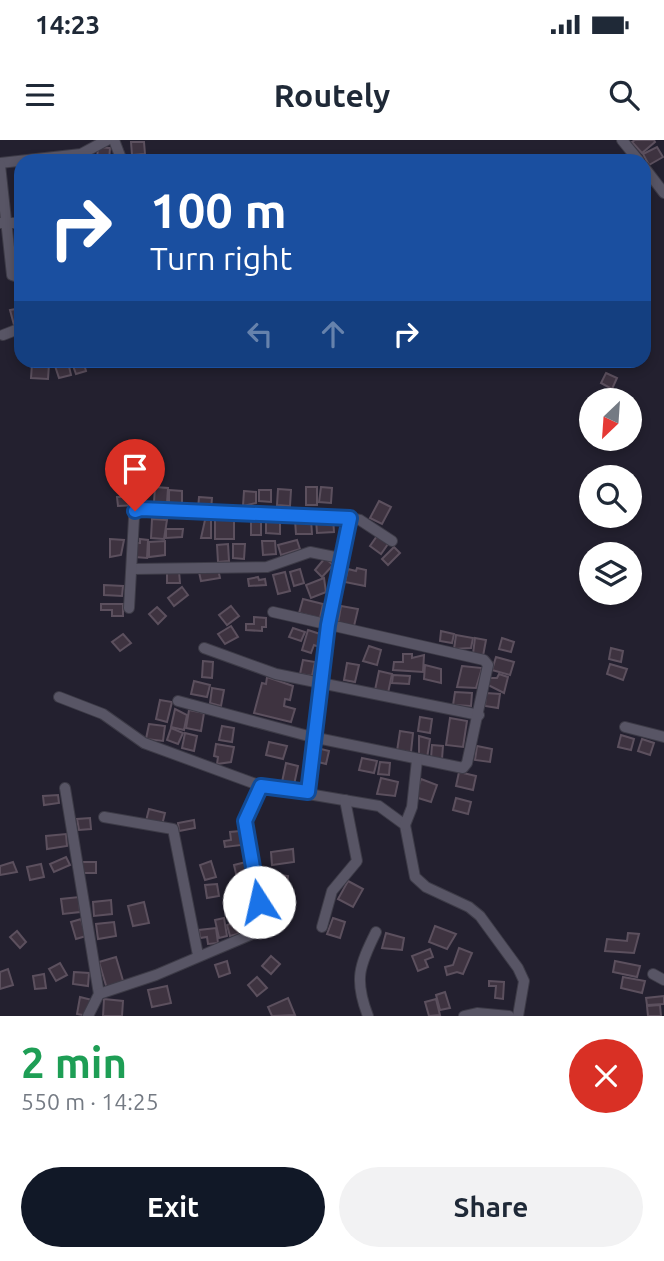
<!DOCTYPE html>
<meta charset="utf-8">
<style>
:root{--surface:#fff;--page:#f2f2f3;--text:#1f2937;--muted:#747a83;--accent:#111827}
body{margin:0;font-family:Ubuntu,sans-serif;background:var(--page);color:var(--text);height:100vh;display:flex;flex-direction:column;font-size:26px;white-space:nowrap}
*{box-sizing:border-box;margin:0}
p{font-size:23px;color:var(--muted)}
.icon{flex:none;width:38px;height:38px;fill:none;stroke:currentColor;stroke-width:2;stroke-linecap:round;stroke-linejoin:round}
.map{position:relative;height:876px;overflow:hidden}
.details{display:flex;flex-direction:column;background:var(--surface);flex:1}
.details>*{flex:none}
.guide{position:absolute;left:14px;top:14px;width:637px;height:214px;border-radius:21px;box-shadow:0 4px 10px #0003;background:#1a4fa0;color:#fff;overflow:hidden}
.needle{width:46px;rotate:205deg}
.buttons{position:absolute;left:579px;top:248px;display:grid;gap:14px}
.buttons a{display:grid;place-items:center;width:63px;height:63px;border-radius:50%;background:var(--surface);box-shadow:0 4px 10px #0003;font-size:35px}
.pin{position:absolute;display:grid;place-items:center;width:60px;height:60px;color:#fff;margin:-72px -30px;border-radius:50% 50% 50% 0;rotate:-45deg;box-shadow:0 0 7px #0007}
.pin .icon{rotate:45deg}
.me{position:absolute;width:77px;margin:-38px;rotate:350deg;stroke-linejoin:round;filter:drop-shadow(0 0 5px #0008)}
.turn{display:flex;align-items:center;gap:24px;height:147px;padding:0 21px;font-size:32px}
.turn .icon{width:91px;height:91px;stroke-width:2.5}
.turn b{display:block;font-size:49px;line-height:60px}
.lanes{display:flex;align-items:center;height:66px;padding:0 21px;background:#0003;justify-content:center;gap:35px;direction:ltr}
.lanes .off{opacity:.35}
.round{display:grid;place-items:center;flex:none;width:74px;height:74px;border-radius:37px;background:var(--page)}
.head{display:flex;align-items:center;justify-content:space-between;height:119px;padding:0 21px}
h1{font-size:42px;font-weight:700;line-height:52px;color:#1e9e55}
.button{display:flex;gap:14px;margin-top:auto;padding:14px 21px}
.button a{flex:1;height:80px;border-radius:42px;background:var(--accent);color:#fff;font-size:28px;font-weight:700;line-height:80px;text-align:center}
.button a+a{background:var(--page);color:var(--text)}
.status{display:flex;justify-content:space-between;align-items:center;height:49px;padding:0 35px;background:var(--surface);direction:ltr}
.status svg{height:19px;fill:currentColor}
header{display:flex;justify-content:space-between;align-items:center;height:91px;padding:0 21px;background:var(--surface);font-size:32px;font-weight:700}
.map>svg:first-child{display:block}
.building{fill:#3e3340;stroke:#5c505e;stroke-width:2}
.lines{fill:none;stroke-linecap:round;stroke-linejoin:round}
.minor-casing{stroke:#3d3b47;stroke-width:12}
.minor{stroke:#585565;stroke-width:10}
.route-casing{stroke:#114b97;stroke-width:18}
.route{stroke:#1a73e8;stroke-width:12}
</style>
<div class="status"><b>14:23</b><svg viewBox="0 0 49 12"><path d="M0 12V9h3v3zM5 12V6h3v6zM10 12V3h3v9zM15 12V0h3v12zM26 1h20v11H26zM47 4h2v5h-2z"/></svg></div>
<header><svg class="icon" aria-label="menu" viewBox="0 0 24 24"><path d="M4 6h16M4 12h16M4 18h16"/></svg>Routely<svg class="icon" aria-label="search" viewBox="0 0 24 24"><circle cx="10" cy="10" r="6"/><path d="M15 15l6 6"/></svg></header>
<div class="map">
<svg width="664" height="876" viewBox="0 0 664 876">
<rect width="100%" height="100%" fill="#23202f"/>
<g class="building">
<polygon points="635,0 654,0 655,2 642,13 632,2"/>
<polygon points="131,2 144,2 145,14 132,15"/>
<polygon points="98,7 110,8 109,20 97,19"/>
<polygon points="657,7 663,17 649,25 643,14"/>
<polygon points="21,168 21,183 14,185 10,170"/>
<polygon points="71,220 83,220 86,231 76,234"/>
<polygon points="68,222 71,235 59,238 55,226"/>
<polygon points="32,224 49,224 48,239 31,238"/>
<polygon points="606,233 617,238 612,249 601,243"/>
<polygon points="135,346 137,365 118,366 117,357 121,357 124,347"/>
<polygon points="155,347 168,348 167,363 154,362"/>
<rect x="306" y="347" width="11" height="18"/>
<polygon points="321,347 332,348 331,363 319,362"/>
<polygon points="278,349 291,350 290,366 277,365"/>
<polygon points="169,350 182,351 182,365 169,365"/>
<polygon points="259,350 271,350 271,362 259,361"/>
<polygon points="244,351 256,352 256,363 243,366"/>
<polygon points="199,357 212,358 211,370 198,369"/>
<polygon points="379,361 391,367 382,384 370,378"/>
<rect x="251" y="378" width="10" height="17"/>
<polygon points="333,378 334,392 317,393 316,379"/>
<polygon points="152,379 167,380 164,399 151,398"/>
<polygon points="311,379 312,394 296,394 295,380"/>
<polygon points="205,380 211,380 211,398 201,398"/>
<rect x="215" y="380" width="19" height="19"/>
<polygon points="266,380 280,381 280,394 266,393"/>
<polygon points="166,389 183,389 182,397 166,398"/>
<polygon points="377,396 388,404 381,414 370,406"/>
<polygon points="110,399 124,400 121,415 110,417"/>
<polygon points="140,399 148,400 147,418 135,417 136,403 140,403"/>
<polygon points="297,400 300,409 281,415 278,405"/>
<polygon points="165,401 165,415 149,417 149,402"/>
<polygon points="262,401 275,401 276,414 263,415"/>
<polygon points="228,404 229,421 218,422 217,405"/>
<polygon points="233,404 245,404 244,419 233,418"/>
<polygon points="394,407 400,413 388,425 382,419"/>
<polygon points="325,418 333,425 322,437 315,430"/>
<polygon points="357,428 366,430 365,446 345,442 348,429 356,431"/>
<polygon points="218,429 220,438 201,441 199,432"/>
<polygon points="300,429 304,443 294,446 290,432"/>
<polygon points="167,431 179,431 180,443 167,443"/>
<polygon points="285,432 290,451 278,454 273,435"/>
<polygon points="258,437 259,440 265,439 266,445 249,446 248,439"/>
<polygon points="324,438 326,452 311,458 306,445"/>
<polygon points="104,445 123,446 122,456 104,455"/>
<polygon points="182,447 188,455 174,466 168,458"/>
<polygon points="303,459 323,464 320,478 299,473"/>
<polygon points="101,464 123,464 123,476 112,476 112,470 101,470"/>
<polygon points="231,466 239,476 227,485 219,475"/>
<polygon points="341,466 358,469 354,486 338,483"/>
<polygon points="157,467 166,476 158,484 149,474"/>
<polygon points="254,477 266,478 266,487 262,487 262,491 246,490 246,484 254,484"/>
<polygon points="231,486 238,497 225,504 218,494"/>
<polygon points="293,488 305,492 301,501 289,497"/>
<polygon points="308,490 323,495 319,507 314,505 311,513 302,510"/>
<polygon points="441,491 454,494 452,503 440,501"/>
<polygon points="123,494 131,503 120,511 112,502"/>
<polygon points="456,495 473,498 471,508 454,509"/>
<polygon points="475,498 486,500 483,516 473,514"/>
<polygon points="502,498 514,502 511,512 499,509"/>
<polygon points="369,506 381,510 377,525 363,521"/>
<polygon points="611,508 623,511 621,522 609,519"/>
<polygon points="403,514 412,514 412,518 424,515 423,532 393,530 394,522 403,522"/>
<polygon points="496,517 514,522 510,535 492,530"/>
<polygon points="303,520 315,522 312,536 300,534"/>
<polygon points="203,521 213,522 212,538 202,537"/>
<polygon points="347,523 359,525 355,542 344,540"/>
<polygon points="610,524 627,529 623,540 607,534"/>
<polygon points="425,525 441,529 441,543 424,539"/>
<polygon points="462,526 482,528 476,548 457,547"/>
<polygon points="379,531 392,534 388,553 375,550"/>
<polygon points="499,534 508,537 504,553 488,545 490,538 497,538"/>
<polygon points="393,535 410,536 409,544 392,543"/>
<polygon points="267,537 293,546 290,560 285,559 284,566 295,569 291,582 254,573 262,543 266,544"/>
<polygon points="194,541 210,545 207,557 191,554"/>
<polygon points="212,548 224,550 221,566 210,563"/>
<polygon points="455,552 472,553 471,566 453,565"/>
<polygon points="486,553 500,554 498,568 485,566"/>
<polygon points="160,560 172,562 167,582 156,579"/>
<polygon points="175,569 187,575 184,590 171,587"/>
<polygon points="189,570 204,573 201,591 186,588"/>
<polygon points="420,577 432,579 430,593 418,591"/>
<polygon points="450,578 467,581 463,607 446,605"/>
<polygon points="149,584 165,586 163,601 146,599"/>
<polygon points="222,586 234,588 232,602 219,600"/>
<polygon points="171,588 183,593 178,604 167,600"/>
<polygon points="400,591 413,593 411,612 397,611"/>
<polygon points="185,593 197,596 194,611 182,608"/>
<polygon points="621,595 634,599 631,610 618,607"/>
<polygon points="419,596 430,599 427,618 419,616"/>
<polygon points="642,599 654,603 650,615 638,611"/>
<polygon points="269,602 287,606 283,619 266,615"/>
<polygon points="216,604 234,607 231,622 217,624 218,617 214,616"/>
<polygon points="432,605 443,606 442,619 431,618"/>
<polygon points="477,606 492,609 490,622 475,620"/>
<polygon points="317,608 329,611 326,624 314,621"/>
<polygon points="362,618 377,621 374,633 359,630"/>
<polygon points="380,622 390,623 389,635 378,634"/>
<polygon points="286,623 298,626 294,645 282,642"/>
<polygon points="459,632 476,636 473,650 456,646"/>
<polygon points="381,638 398,642 395,656 377,654"/>
<polygon points="421,639 437,645 431,662 415,657"/>
<polygon points="58,655 59,663 44,665 43,656"/>
<polygon points="456,658 471,662 468,674 453,670"/>
<polygon points="149,669 165,673 162,685 146,681"/>
<polygon points="90,678 91,689 79,690 77,679"/>
<polygon points="194,680 195,688 179,691 178,683"/>
<polygon points="240,691 242,705 225,707 224,701 231,700 230,692"/>
<polygon points="66,694 67,706 47,709 46,696"/>
<polygon points="293,709 294,722 272,725 271,712"/>
<polygon points="66,717 70,725 54,732 50,724"/>
<polygon points="211,721 216,737 205,740 200,725"/>
<polygon points="13,722 17,732 0,735 0,726"/>
<rect x="82" y="722" width="14" height="11"/>
<polygon points="246,722 249,735 237,738 234,725"/>
<polygon points="41,724 44,737 30,740 27,727"/>
<polygon points="268,733 288,736 287,746 267,743"/>
<polygon points="348,741 363,749 353,767 338,759"/>
<polygon points="217,744 219,756 207,758 205,745"/>
<rect x="266" y="749" width="15" height="14"/>
<polygon points="79,757 80,772 63,774 61,759"/>
<polygon points="111,760 112,774 94,776 93,762"/>
<polygon points="144,762 149,783 133,786 128,766"/>
<polygon points="270,767 287,768 287,777 270,776"/>
<polygon points="256,771 258,789 246,791 244,772"/>
<polygon points="224,778 227,796 219,798 215,780"/>
<polygon points="333,778 345,782 340,798 327,794"/>
<polygon points="81,779 86,796 76,799 71,782"/>
<polygon points="237,781 241,793 230,796 227,785"/>
<polygon points="114,782 116,796 98,799 96,784"/>
<polygon points="435,786 456,794 447,809 429,802"/>
<polygon points="216,788 218,803 208,804 207,797 200,798 199,790"/>
<polygon points="17,791 26,802 20,808 10,797"/>
<polygon points="386,793 404,798 402,810 382,808"/>
<polygon points="628,793 639,794 634,813 605,811 607,799 627,801"/>
<polygon points="459,808 472,813 463,834 457,832 447,835 445,827 453,825"/>
<polygon points="430,809 433,817 425,820 428,827 418,831 412,816"/>
<polygon points="271,816 280,824 271,834 262,826"/>
<polygon points="116,817 124,844 107,849 99,822"/>
<polygon points="227,821 230,833 219,837 215,825"/>
<polygon points="615,821 640,826 637,837 613,832"/>
<polygon points="60,823 67,835 56,841 49,829"/>
<polygon points="8,829 13,845 0,849 0,832"/>
<polygon points="74,832 89,833 88,846 73,844"/>
<polygon points="44,834 46,848 35,849 33,836"/>
<polygon points="257,837 267,848 257,856 248,845"/>
<polygon points="623,837 645,841 642,853 621,848"/>
<polygon points="489,841 504,842 503,859 495,858 496,846 489,846"/>
<polygon points="167,846 171,863 152,867 148,850"/>
<polygon points="445,852 450,868 440,870 436,855"/>
<polygon points="664,856 664,864 647,865 646,858"/>
<polygon points="80,857 92,860 88,876 77,874"/>
<polygon points="288,858 295,875 272,876 268,867"/>
<polygon points="104,859 123,861 122,876 103,876"/>
<polygon points="436,859 440,875 429,876 425,862"/>
<polygon points="660,865 661,876 648,876 647,866"/>
</g>
<g class="lines">
<defs>
<g id="minor">
<polyline points="114,0 122,21"/>
<polyline points="622,0 639,21"/>
<polyline points="0,23 81,14 107,0"/>
<polyline points="0,25 12,135 21,138"/>
<polyline points="644,27 664,53"/>
<polyline points="1,83 21,83"/>
<polyline points="3,195 21,188"/>
<polyline points="133,429 267,427 310,412 340,418"/>
<polyline points="129,468 134,378 135,371 141,369 350,378 360,380 392,401"/>
<polyline points="204,508 276,534 479,575"/>
<polyline points="59,557 103,574 144,603 261,646 379,666 405,685 415,737 426,747 469,767 480,776 518,828 524,841 518,876"/>
<polyline points="178,561 312,597 463,628 467,623 488,525 484,520 273,472"/>
<polyline points="625,587 664,597"/>
<polyline points="65,648 99,854 88,876"/>
<polyline points="308,652 328,485 350,378"/>
<polyline points="104,677 173,689 198,815"/>
<polyline points="405,685 412,667 417,620"/>
<polyline points="322,787 332,751 357,721 345,660"/>
<polyline points="653,834 664,840"/>
<polyline points="99,854 156,835 264,789 245,681 261,646"/>
<path d="M368,876C354,840 359,826 376,792"/>
<polyline points="464,876 477,873 509,876"/>
</g>
</defs>
<use href="#minor" class="minor-casing"/>
<use href="#minor" class="minor"/>
</g>
<g class="lines">
<defs>
<polyline id="route" points="135,371 141,369 350,378 328,485 308,652 261,646 245,681 259,762"/>
</defs>
<use href="#route" class="route-casing"/>
<use href="#route" class="route"/>
</g>
</svg>
<div class="buttons">
<a><svg class="needle" viewBox="-14 -14 28 28"><path d="M0-13l5 13h-10z" fill="#e53935"/><path d="M0 13l5-13h-10z" fill="#747a83"/></svg></a>
<a><svg class="icon" aria-label="search" viewBox="0 0 24 24"><circle cx="10" cy="10" r="6"/><path d="M15 15l6 6"/></svg></a>
<a><svg class="icon" aria-label="layers" viewBox="0 0 24 24"><path d="M12 4l9 5-9 5-9-5zM3 14l9 5 9-5"/></svg></a>
</div>
<div class="pin" style="left:135px;top:371px;background:#d93025"><svg class="icon" aria-label="arrive" viewBox="0 0 24 24"><path d="M6 21V4h12l-3 4 3 4H6"/></svg></div>
<svg class="me" style="left:259px;top:762px" viewBox="-20 -20 40 40"><circle r="19" fill="#fff"/><path d="M0-13L10 11 0 6-10 11z" fill="#1a73e8"/></svg>
<div class="guide">
<div class="turn"><svg class="icon" aria-label="right" viewBox="0 0 24 24"><path d="M7 20v-9h11M14 6l5 5-5 5"/></svg><div><b>100 m</b>Turn right</div></div>
<div class="lanes"><svg class="icon off" aria-label="left" viewBox="0 0 24 24"><path d="M17 20v-9H6M10 6l-5 5 5 5"/></svg><svg class="icon off" aria-label="ahead" viewBox="0 0 24 24"><path d="M12 20V5M6 11l6-6 6 6"/></svg><svg class="icon" aria-label="right" viewBox="0 0 24 24"><path d="M7 20v-9h11M14 6l5 5-5 5"/></svg></div>
</div>
</div>
<section class="details">
<div class="head"><div><h1>2 min</h1><p>550 m · 14:25</p></div><a class="round" style="background:#d93025;color:#fff"><svg class="icon" aria-label="close" viewBox="0 0 24 24"><path d="M6 6l12 12M18 6L6 18"/></svg></a></div>
<div class="button"><a>Exit</a><a>Share</a></div>
</section>
